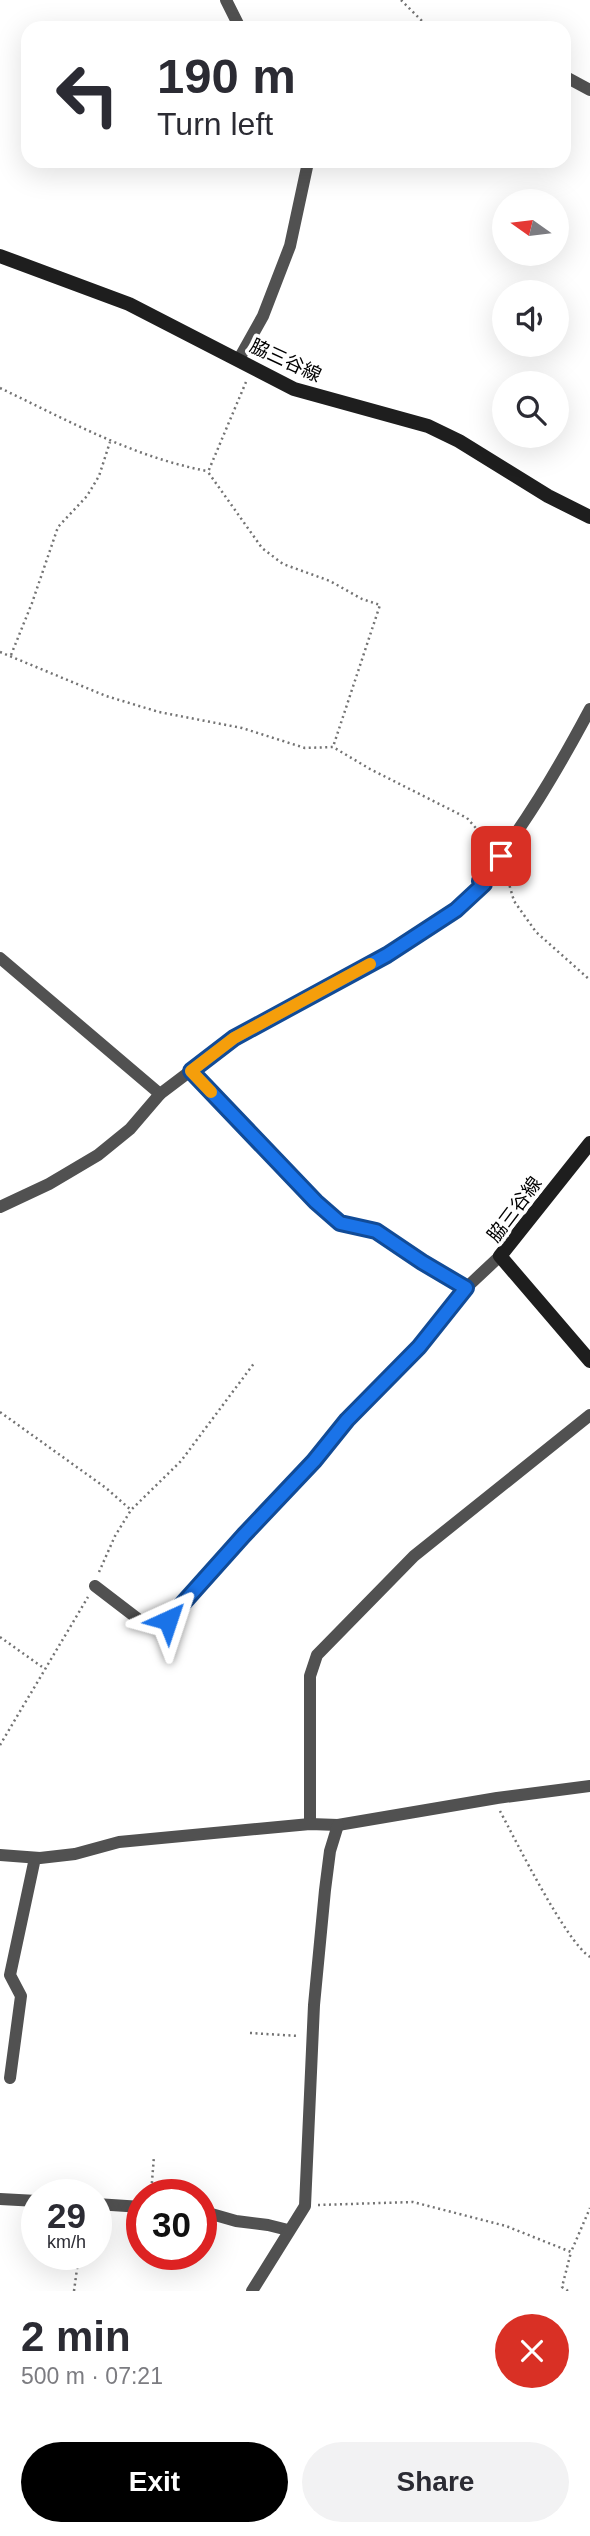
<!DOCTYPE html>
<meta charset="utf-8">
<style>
:root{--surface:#fff;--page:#f2f2f3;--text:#2b2b33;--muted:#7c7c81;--accent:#000}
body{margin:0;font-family:Arial,"Noto Sans JP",sans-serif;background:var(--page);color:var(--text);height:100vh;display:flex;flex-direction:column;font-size:26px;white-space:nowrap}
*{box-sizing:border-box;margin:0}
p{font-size:23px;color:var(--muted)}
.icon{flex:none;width:38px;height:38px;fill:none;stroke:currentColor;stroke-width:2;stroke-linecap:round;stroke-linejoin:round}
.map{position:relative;height:2291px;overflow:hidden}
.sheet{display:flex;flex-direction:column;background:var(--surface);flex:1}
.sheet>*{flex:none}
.top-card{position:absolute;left:21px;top:21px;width:550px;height:147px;border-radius:21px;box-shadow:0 7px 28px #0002;background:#fff;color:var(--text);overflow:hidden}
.needle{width:46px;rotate:284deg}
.fabs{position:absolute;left:492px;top:189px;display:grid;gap:14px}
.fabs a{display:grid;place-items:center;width:77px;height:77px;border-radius:50%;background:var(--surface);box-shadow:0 7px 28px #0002;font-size:35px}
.speed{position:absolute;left:21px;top:2179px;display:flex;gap:14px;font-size:35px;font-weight:700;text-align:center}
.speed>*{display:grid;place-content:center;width:91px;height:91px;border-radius:50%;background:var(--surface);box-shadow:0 7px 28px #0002;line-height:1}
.speed small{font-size:18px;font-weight:400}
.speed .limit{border:10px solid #d22;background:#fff;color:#111}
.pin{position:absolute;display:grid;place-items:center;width:60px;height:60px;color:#fff;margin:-30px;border-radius:14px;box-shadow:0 4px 10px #0006}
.me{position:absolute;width:77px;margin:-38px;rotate:42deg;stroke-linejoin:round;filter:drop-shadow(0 0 5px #0008)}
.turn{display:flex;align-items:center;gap:24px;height:147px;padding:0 21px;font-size:32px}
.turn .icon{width:91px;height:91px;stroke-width:2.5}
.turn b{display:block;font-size:49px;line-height:60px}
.round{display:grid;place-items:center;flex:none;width:74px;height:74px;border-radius:37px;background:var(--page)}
.overview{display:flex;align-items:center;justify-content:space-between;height:119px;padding:0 21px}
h1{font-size:42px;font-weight:600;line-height:52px}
.action{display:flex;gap:14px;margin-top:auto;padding:14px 21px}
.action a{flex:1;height:80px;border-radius:42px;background:var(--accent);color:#fff;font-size:28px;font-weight:600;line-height:80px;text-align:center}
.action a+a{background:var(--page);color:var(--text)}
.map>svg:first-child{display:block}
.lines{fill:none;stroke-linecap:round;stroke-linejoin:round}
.path{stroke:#737373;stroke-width:2.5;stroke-dasharray:2 3.5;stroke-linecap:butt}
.street{stroke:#515151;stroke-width:12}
.secondary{stroke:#1e1e1e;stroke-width:14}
.route-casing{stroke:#114b97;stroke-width:18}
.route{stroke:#1a73e8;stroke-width:12}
.slow{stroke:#f59e0b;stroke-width:12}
.labels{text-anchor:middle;stroke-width:7;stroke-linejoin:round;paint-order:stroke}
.street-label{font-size:19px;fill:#000;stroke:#fff}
</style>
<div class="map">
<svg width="590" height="2291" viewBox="0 0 590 2291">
<rect width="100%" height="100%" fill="#fff"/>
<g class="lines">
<g class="path">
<polyline points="401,0 429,28"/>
<polyline points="246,382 208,472 262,548 283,564 330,581 362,599 380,605 333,747"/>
<path d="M0,388C67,420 133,457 207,471"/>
<polyline points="0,652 106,696 159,712 242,728 305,748 333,747 370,769 467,818 490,844"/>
<polyline points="11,655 32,603 58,527 87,496 99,476 110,442"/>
<polyline points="505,870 514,901 536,932 590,980"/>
<polyline points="0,1412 106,1488 131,1510"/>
<polyline points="99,1572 115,1536 131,1510 181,1461 255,1362"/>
<polyline points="0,1637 45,1669"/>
<polyline points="0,1745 88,1597"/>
<path d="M500,1811C516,1841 566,1942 590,1957"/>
<polyline points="250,2033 299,2036"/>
<polyline points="151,2194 154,2156"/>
<polyline points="318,2205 413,2202 506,2226 571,2252 590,2208"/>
<polyline points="74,2291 79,2254"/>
<polyline points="568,2291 562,2287 571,2252"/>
</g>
<g class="street">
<polyline points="226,0 240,28"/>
<polyline points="564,76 590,90"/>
<polyline points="239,359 263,316 290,246 307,167 304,161"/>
<polyline points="0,958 160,1094"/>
<polyline points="191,1071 316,1202 340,1223 376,1231 422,1262 466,1288"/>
<path d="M0,1207L49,1184L98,1155L130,1129L160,1094L234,1038L388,955L456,910L484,884L480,881C523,829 558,769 590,709"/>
<polyline points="95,1586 142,1622 154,1626 168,1620 244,1535 314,1461 347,1420 419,1347 466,1288 500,1256"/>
<polyline points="310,1824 310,1676 317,1655 414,1556 590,1415"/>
<polyline points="0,1855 40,1858 75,1854 119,1842 310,1824 338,1825 497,1798 590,1786"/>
<polyline points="10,2078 21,1996 10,1975 35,1858"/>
<polyline points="0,2199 37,2201"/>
<polyline points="96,2204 142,2207"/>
<polyline points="201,2211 236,2221 268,2225 288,2230"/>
<polyline points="252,2291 305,2206 314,2005 325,1890 330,1851 338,1825"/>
</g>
<g class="secondary">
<polyline points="0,256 129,304 294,389 428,426 459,441 548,496 590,517"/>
<polyline points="590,1143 500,1256 590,1361"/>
</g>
</g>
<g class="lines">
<defs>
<polyline id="route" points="168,1620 244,1535 314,1461 347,1420 419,1347 466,1288 422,1262 376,1231 340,1223 316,1202 191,1071 234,1038 387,955 456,910 484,884 480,881 501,856"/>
</defs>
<use href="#route" class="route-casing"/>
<use href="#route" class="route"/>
<polyline class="slow" points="211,1092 191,1071 234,1038 370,964"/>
</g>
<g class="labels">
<g class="street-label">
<text transform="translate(286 360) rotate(25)" y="7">脇三谷線</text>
<text transform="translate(514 1209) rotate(-53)" y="7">脇三谷線</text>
</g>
</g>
</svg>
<div class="fabs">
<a><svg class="needle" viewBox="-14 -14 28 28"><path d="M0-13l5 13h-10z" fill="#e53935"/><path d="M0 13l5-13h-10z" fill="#7c7c81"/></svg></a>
<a><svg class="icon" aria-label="sound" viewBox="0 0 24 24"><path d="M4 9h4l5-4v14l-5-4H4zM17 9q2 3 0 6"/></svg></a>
<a><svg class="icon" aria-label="search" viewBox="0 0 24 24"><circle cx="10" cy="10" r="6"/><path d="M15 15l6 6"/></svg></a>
</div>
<div class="speed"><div>29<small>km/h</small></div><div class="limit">30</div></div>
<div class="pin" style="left:501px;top:856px;background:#d93025"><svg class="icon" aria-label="arrive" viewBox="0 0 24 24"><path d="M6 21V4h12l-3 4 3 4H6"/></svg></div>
<svg class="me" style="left:168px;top:1620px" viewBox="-20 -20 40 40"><path d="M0-17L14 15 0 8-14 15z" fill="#1a73e8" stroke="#fff" stroke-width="4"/></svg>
<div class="top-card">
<div class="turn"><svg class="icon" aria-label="left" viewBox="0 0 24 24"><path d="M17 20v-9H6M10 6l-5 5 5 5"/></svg><div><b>190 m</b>Turn left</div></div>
</div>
</div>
<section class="sheet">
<div class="overview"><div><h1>2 min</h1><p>500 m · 07:21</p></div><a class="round" style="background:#d93025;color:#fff"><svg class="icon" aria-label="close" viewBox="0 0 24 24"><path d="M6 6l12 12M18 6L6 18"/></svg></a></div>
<div class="action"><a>Exit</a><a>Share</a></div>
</section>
